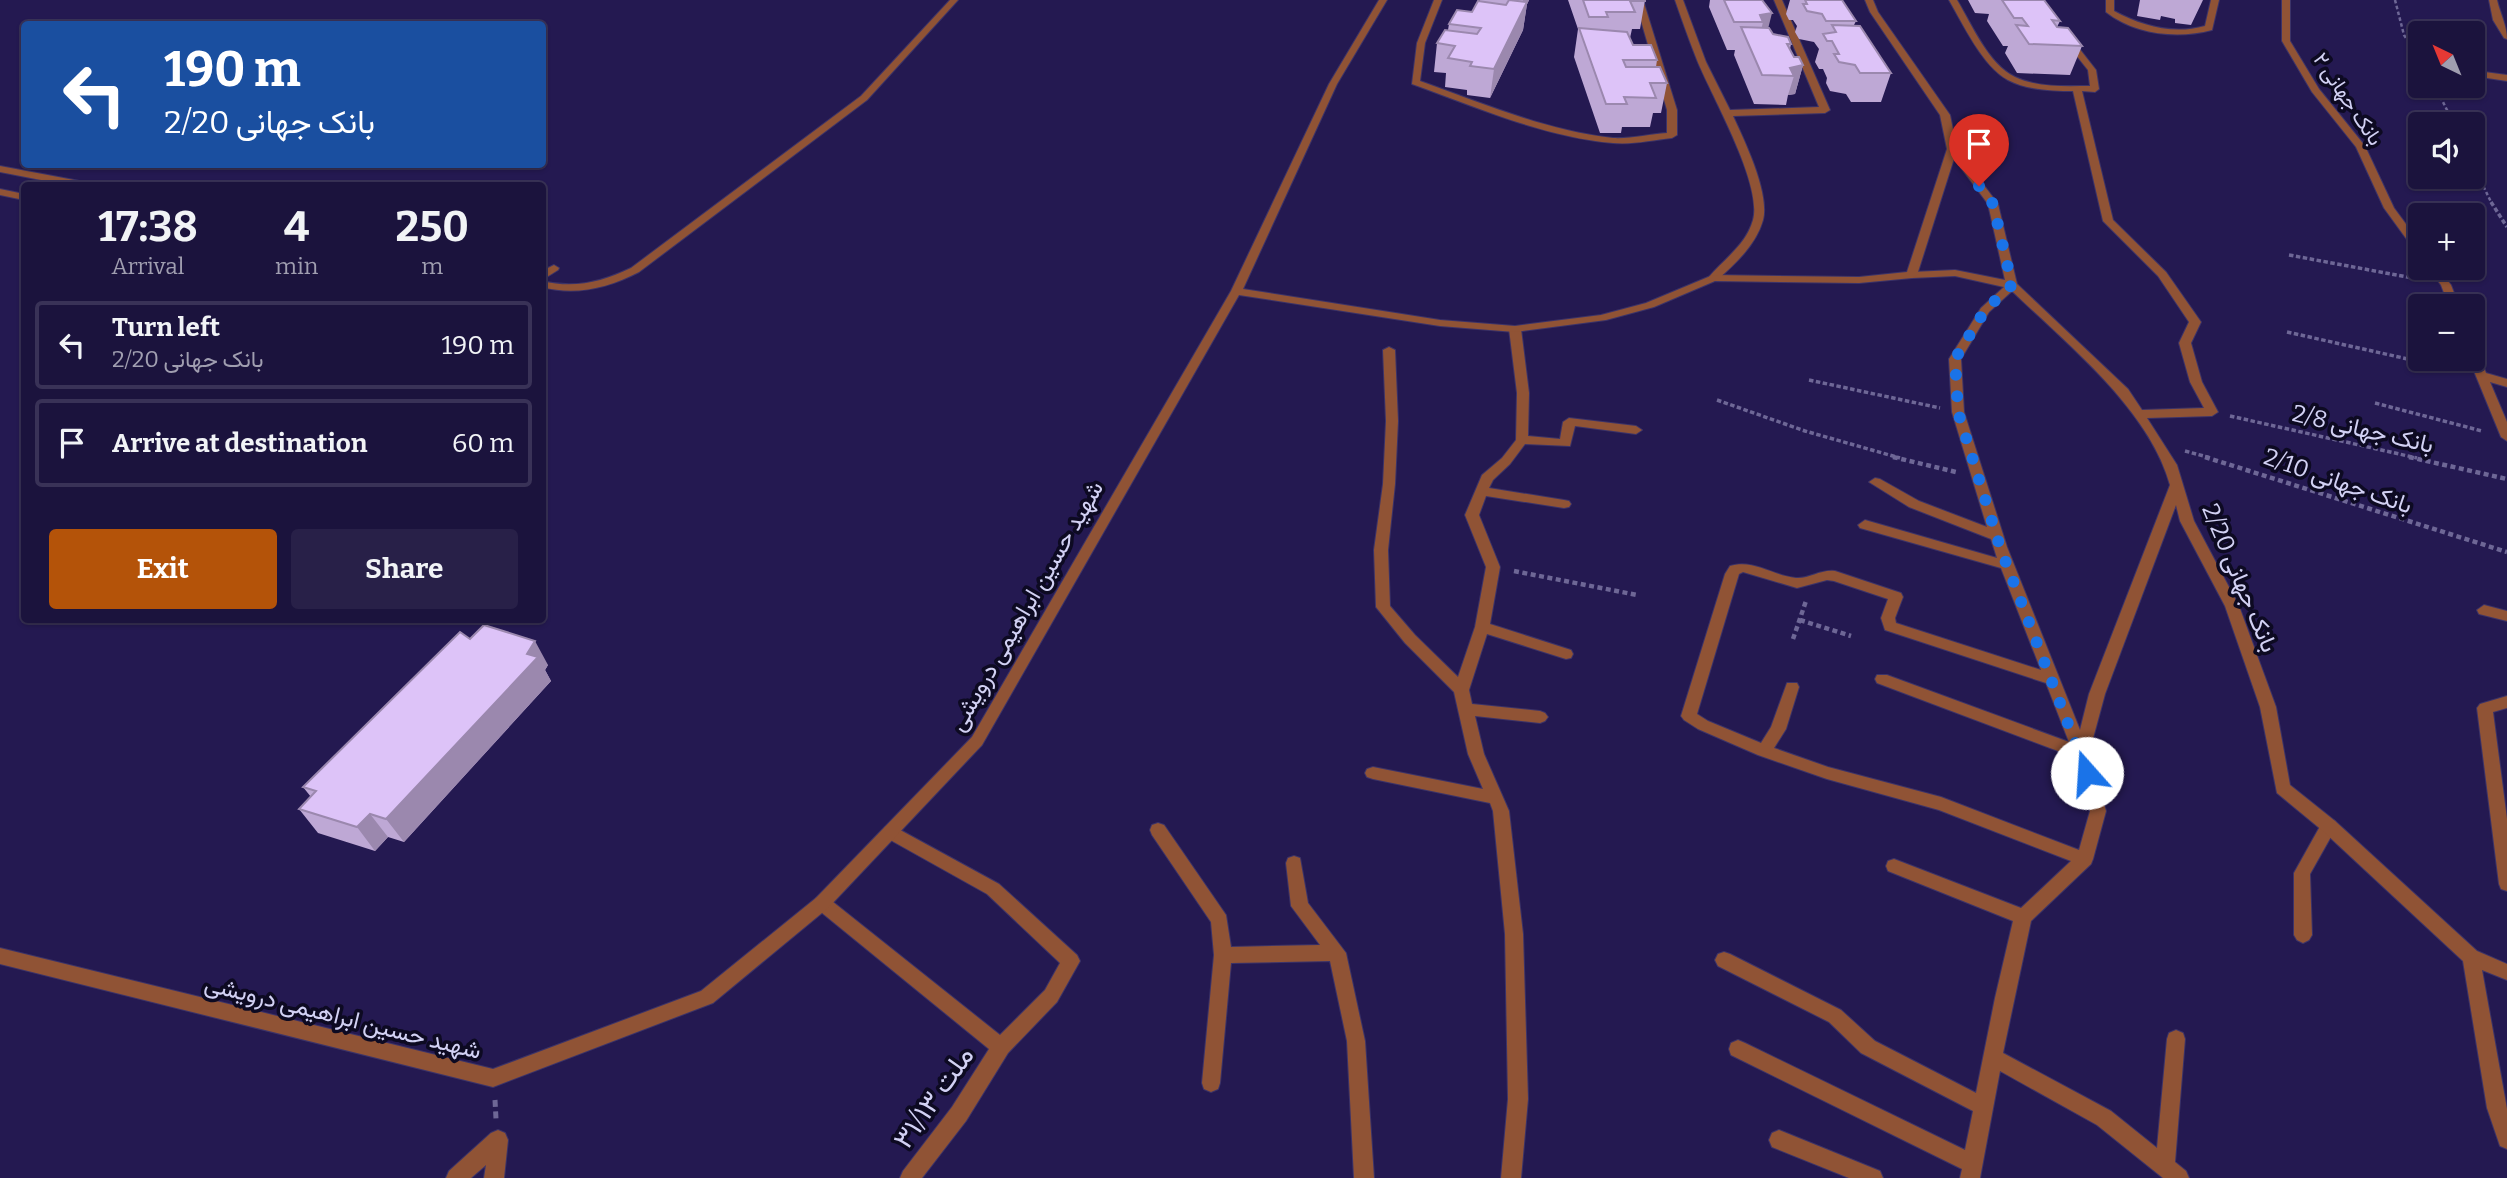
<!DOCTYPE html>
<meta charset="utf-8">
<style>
:root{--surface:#1b133d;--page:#282048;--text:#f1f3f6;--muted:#a09eb0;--line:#393257;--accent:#b45309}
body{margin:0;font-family:Bitter,Vazirmatn,serif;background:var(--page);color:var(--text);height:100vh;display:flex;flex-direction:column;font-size:26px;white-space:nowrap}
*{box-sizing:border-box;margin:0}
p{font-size:23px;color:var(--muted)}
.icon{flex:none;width:38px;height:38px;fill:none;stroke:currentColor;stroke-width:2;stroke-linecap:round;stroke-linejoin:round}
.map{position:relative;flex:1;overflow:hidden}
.sheet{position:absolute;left:21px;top:182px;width:525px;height:441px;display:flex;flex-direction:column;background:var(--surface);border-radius:7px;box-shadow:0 2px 5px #0004,0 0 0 2px var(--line)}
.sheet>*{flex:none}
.hud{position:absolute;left:21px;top:21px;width:525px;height:147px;border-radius:7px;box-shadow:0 2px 5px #0004,0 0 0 2px var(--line);background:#1a4fa0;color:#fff;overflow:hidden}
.needle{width:46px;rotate:317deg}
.controls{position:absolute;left:2408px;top:21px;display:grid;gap:14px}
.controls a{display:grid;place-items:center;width:77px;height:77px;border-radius:7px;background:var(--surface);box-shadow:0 2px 5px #0004,0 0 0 2px var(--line);font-size:35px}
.pin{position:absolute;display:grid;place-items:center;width:60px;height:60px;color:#fff;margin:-72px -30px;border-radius:50% 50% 50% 0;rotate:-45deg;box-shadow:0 0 7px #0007}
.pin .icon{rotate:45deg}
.me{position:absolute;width:77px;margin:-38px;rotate:341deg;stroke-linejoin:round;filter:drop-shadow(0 0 5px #0008)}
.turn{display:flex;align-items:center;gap:24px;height:147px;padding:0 28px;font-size:32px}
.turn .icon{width:91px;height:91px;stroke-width:2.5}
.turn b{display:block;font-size:49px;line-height:60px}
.eta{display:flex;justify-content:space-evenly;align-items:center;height:119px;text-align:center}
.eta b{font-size:42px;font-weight:700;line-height:49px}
.button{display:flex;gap:14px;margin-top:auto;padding:14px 28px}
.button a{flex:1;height:80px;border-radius:7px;background:var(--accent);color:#fff;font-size:28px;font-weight:700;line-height:80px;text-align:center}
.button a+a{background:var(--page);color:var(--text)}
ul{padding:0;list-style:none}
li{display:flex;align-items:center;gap:21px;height:88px;margin:0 14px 10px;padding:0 14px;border:4px solid var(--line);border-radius:7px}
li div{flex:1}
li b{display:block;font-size:26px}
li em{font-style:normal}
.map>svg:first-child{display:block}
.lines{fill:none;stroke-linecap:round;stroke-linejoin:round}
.service-casing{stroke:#3c3368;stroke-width:2}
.minor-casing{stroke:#3c3368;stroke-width:2}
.tertiary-casing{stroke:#3c3368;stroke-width:2}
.path-far3{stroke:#6e6796;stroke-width:2.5;stroke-dasharray:3.5 2.5;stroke-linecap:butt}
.path-far2{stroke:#6e6796;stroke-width:3.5;stroke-dasharray:4.5 2.5;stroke-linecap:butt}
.path-far1{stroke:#6e6796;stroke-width:4.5;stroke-dasharray:5 3.5;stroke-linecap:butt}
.path{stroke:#6e6796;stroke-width:5;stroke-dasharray:7 4.5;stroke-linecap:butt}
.service{fill:#905335;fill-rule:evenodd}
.minor{fill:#905335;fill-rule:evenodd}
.tertiary{fill:#905335;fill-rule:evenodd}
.wall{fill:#bea8d5}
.shaded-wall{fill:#9b88ae}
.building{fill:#ddc3f8;stroke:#9b88ae;stroke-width:2}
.route{stroke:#1a73e8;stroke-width:12;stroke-dasharray:0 21.6}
.labels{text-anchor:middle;stroke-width:7;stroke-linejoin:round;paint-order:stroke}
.far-street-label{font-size:21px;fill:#d2d1f4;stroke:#0d0a22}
.street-label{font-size:24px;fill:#d2d1f4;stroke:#0d0a22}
.near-street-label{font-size:28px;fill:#d2d1f4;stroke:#0d0a22}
</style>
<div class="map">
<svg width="2507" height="1178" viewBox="0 0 2507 1178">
<rect width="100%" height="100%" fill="#241951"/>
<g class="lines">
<defs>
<polygon id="service" points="2329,819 2335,821 2337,826 2310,874 2312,935 2309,940 2303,943 2297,940 2294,935 2294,873 2323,821"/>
<g id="minor">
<path d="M950,0H958L867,100L639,272C608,288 576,296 542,287V281C574,289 602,282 631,268L861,96Z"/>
<path d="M1434,0H1442L1425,43L1420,81C1482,103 1547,131 1613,138C1630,139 1650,134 1667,133V110L1635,0H1643L1677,110V135L1672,138C1653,140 1632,145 1613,143C1544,137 1476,107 1412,84L1417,43Z"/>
<path d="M1675,0H1683L1706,62L1730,110L1819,107L1774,0H1782L1830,110L1825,113L1733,116C1744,140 1770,193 1763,220C1756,245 1735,264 1717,280L1713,281L1708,278C1724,259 1746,245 1753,220C1763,184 1711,95 1697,60C1689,40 1682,20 1675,0Z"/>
<path d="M1949,0H1957C1972,25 1988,64 2015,77C2038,88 2066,86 2090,86L2088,70L2064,40L2068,37L2071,38L2096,70L2099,89L2095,92L2082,91L2113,220L2166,272L2201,322L2191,343L2202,382L2218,412L2212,416L2147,418L2177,465L2194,521L2239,606L2276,707L2290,785L2335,821L2477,951L2507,964V980L2482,970L2507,1109V1149L2500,1146L2487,1108L2463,961L2323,831L2277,793L2260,707L2225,606L2180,521L2176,505L2105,694L2089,753L2106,811L2093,859L2091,864L2031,921L2003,1053L2111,1111L2157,1148L2167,1039L2169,1033L2176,1030L2183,1033L2185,1039L2175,1162L2186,1171L2189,1178H2163L2097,1125L2000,1071L1980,1178H1960L1962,1169L1731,1055L1729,1049L1731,1043L1738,1040L1745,1043L1965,1150L1973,1111L1861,1053L1829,1022L1718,966L1715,960L1718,954L1724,952L1730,954L1841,1010L1875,1041L1976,1093L1995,998L2013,921L1888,871L1886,866L1888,861L1894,859L2021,908L2071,861L1939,810L1827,779L1758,755L1698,729L1684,720L1681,716L1725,574L1730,566C1754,559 1773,576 1796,578C1809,579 1821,569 1835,571L1901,593L1903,597L1895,618L1896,623L2041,670L2001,568L1860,528L1858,525L1865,520L1997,558L1991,539L1909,507L1869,482L1875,478L1880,479L1919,501L1987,527L1952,412L1949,359L1981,308L2004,287L1955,276L1912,278L1907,275L1912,272L1955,270L2005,280L1988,204L1947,149L1949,147H1955L1998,204L2017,284L2128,389L2142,410L2204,408L2190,382L2179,343L2189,322L2158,276L2103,221L2073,91C2052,91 2027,90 2008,80C1983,67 1963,24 1949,0ZM2012,291C2067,344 2149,409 2170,485L2089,694L2080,730L2007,547L1964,412L1961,359L1989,312ZM1743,572L1797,588L1827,580L1834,581L1888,599L1881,618L1885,630L2046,683L2069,742L1887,675H1877L1875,679L1877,683L2074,757L2090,811L2079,850L1941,797L1828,767L1774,748L1786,729L1799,687L1797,683H1787L1771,727L1761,743L1708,721L1697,714L1739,574Z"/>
<path d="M2106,0H2114V11C2142,26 2173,35 2205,26L2211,0H2219L2212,30C2178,39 2135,35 2106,12Z"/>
<polygon points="2282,0 2290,0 2290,41 2319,89 2365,146 2394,208 2420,243 2420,253 2416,252 2384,208 2356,147 2312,92 2282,41"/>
<polygon points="2477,71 2507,75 2507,81 2474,76 2473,74"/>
<polygon points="2428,268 2438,268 2451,285 2459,306 2449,306 2441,285"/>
<polygon points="1515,326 1521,329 1529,393 1528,436 1560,439 1563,422 1569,418 1636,426 1642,430 1636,434 1575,426 1570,446 1525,444 1510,464 1493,480 1489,488 1564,500 1569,501 1571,504 1569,507 1564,508 1486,496 1479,515 1500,567 1490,624 1571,650 1573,654 1571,658 1566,659 1487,634 1469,690 1472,704 1540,711 1545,713 1548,717 1545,721 1540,723 1475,716 1484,754 1509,811 1523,934 1528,1099 1521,1178 1501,1178 1508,1099 1505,934 1493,811 1490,803 1373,779 1367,777 1365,773 1367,769 1373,767 1483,789 1468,754 1454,692 1405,643 1376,607 1374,550 1383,484 1386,421 1383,350 1389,347 1395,350 1398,421 1395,484 1388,550 1390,606 1415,635 1458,677 1475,627 1486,567 1465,515 1482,475 1502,458 1516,440 1517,393 1509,329"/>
<polygon points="2473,352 2479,355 2486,373 2507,379 2507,387 2490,382 2507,422 2507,441 2501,437 2469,359 2473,359"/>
<polygon points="2484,605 2507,611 2507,621 2479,614 2477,610"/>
<polygon points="2507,696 2507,708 2493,712 2507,819 2507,891 2501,889 2499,884 2477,708 2480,704"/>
<polygon points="1158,823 1164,825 1226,915 1231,947 1320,945 1291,906 1286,863 1288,858 1294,856 1300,858 1308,903 1346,953 1365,1041 1374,1178 1354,1178 1347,1041 1330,961 1231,963 1220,1083 1218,1089 1211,1092 1204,1089 1202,1083 1214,955 1211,922 1152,835 1150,830 1152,825"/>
<polygon points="891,825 999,884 1077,955 1080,961 1057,1002 1008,1053 966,1121 922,1178 900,1178 903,1171 952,1107 989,1049 816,908 813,903 816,898 822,896 828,898 1000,1035 1045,990 1060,963 987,894 885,837 883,832 885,827"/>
<polygon points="498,1130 505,1133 508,1140 504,1178 484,1178 486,1165 471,1178 446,1178 449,1171 491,1133"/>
<polygon points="1779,1130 1880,1171 1883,1178 1849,1178 1772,1147 1769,1140 1772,1133"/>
</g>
<g id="tertiary">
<polygon points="1379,0 1387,0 1337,84 1243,289 1440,320 1515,326 1601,315 1646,303 1713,275 1859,277 1907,272 1947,149 1940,115 1870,12 1865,0 1873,0 1878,12 1950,115 1957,149 1917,275 1912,278 1859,283 1715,281 1654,307 1606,320 1515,332 1440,326 1239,295 982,745 828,908 713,1003 493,1087 0,964 0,948 493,1069 701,991 816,898 972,737 1231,291 1329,84"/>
<path d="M2489,0H2497C2500,13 2507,26 2507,39L2504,38L2493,20Z"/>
<polygon points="0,166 90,183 95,186 72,186 0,172"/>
<polygon points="0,189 24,194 24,200 0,195"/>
<polygon points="554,265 559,268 558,270 542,280 542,271"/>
</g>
</defs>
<use href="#service" class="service-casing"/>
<use href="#minor" class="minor-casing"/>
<use href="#tertiary" class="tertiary-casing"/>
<g class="path-far3">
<polyline points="2395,0 2404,35 2420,60"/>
<polyline points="2435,86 2454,124"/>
<polyline points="2473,165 2492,204"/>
</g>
<g class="path-far2">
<polyline points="2491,202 2507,227"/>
<polyline points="2289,255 2418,279"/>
<polyline points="2287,332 2457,370"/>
<polyline points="1809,380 1940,408"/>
<polyline points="1717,400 1805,431 1900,458"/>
<polyline points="2375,403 2482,431"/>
<polyline points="2230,416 2417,458"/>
<polyline points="2185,451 2211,458"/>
</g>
<g class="path-far1">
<polyline points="1893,457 1956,472"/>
<polyline points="2205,457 2507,552"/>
<polyline points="2409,457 2507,479"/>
<polyline points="1514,571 1637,595"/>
<polyline points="1800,620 1851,636"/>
<polyline points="1793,639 1806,601"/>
</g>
<polyline class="path" points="495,1100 496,1119"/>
<use href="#service" class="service"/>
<use href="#minor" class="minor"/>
<use href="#tertiary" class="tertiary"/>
</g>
<g class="wall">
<polygon points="1480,0 1529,0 1527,4 1523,30 1490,98 1467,95 1467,90 1445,87 1446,73 1434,72 1437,43 1448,30 1449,24 1472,12"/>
<polygon points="1568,0 1645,0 1640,29 1632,29 1630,38 1633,45 1657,60 1656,67 1667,83 1661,113 1653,113 1650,127 1622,127 1621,133 1600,133 1574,57 1578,29"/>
<polygon points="1710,0 1762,0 1768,28 1773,34 1791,44 1790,49 1794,57 1803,65 1795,94 1788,95 1786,105 1754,104 1734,55 1735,50 1727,50 1709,7"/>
<polygon points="1790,0 1842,0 1856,21 1854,25 1891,73 1881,102 1851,102 1846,94 1830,91 1826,83 1827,78 1823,69 1819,69 1815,62 1819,49 1814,42 1799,39 1795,32 1797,26 1793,20 1789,20 1786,14"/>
<polygon points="1968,0 2044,0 2060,21 2057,27 2082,46 2070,75 2017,73 2005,53 2008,46 2003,46 1987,21 1989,14 1975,13"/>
<polygon points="2140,0 2203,0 2191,25 2175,23 2175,19 2161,16 2160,20 2137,16"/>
<polygon points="470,639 548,665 545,670 551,681 404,842 388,837 375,851 318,833 299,809 311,797 303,787"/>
</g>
<g class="shaded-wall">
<polygon points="1523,0 1529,0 1527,4 1523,30 1490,98 1494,69 1521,14"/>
<polygon points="1772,13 1765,41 1758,43 1763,22 1760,15"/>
<polygon points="1803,65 1795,94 1788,95 1794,76 1790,68"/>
<polygon points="535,641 548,665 545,670 551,681 404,842 386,819 527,654"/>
<polygon points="370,814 388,837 375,851 357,827"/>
</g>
<g class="building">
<polygon points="1509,0 1527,2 1494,69 1470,66 1472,62 1448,58 1455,46 1437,43 1445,30 1477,34 1481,28 1449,24 1457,10 1472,12 1478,1 1506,5"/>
<polygon points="1583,0 1645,0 1645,1 1630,1 1635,12 1606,12 1608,17 1589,17"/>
<polygon points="1724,0 1762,0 1772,13 1760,15 1763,22 1734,22"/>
<polygon points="1805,0 1842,0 1856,21 1826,21 1822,14 1807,11 1803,4 1807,4"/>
<polygon points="2002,0 2044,0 2060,21 2052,20 2057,27 2068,28 2082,46 2029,44 2016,25 2028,26 2022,18 2014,18"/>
<polygon points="1832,25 1860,26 1891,73 1860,73 1855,65 1839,62 1834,54 1839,54 1832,41 1827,41 1823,34 1836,32"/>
<polygon points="1741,27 1769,28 1773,34 1788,37 1791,44 1787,44 1794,57 1799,57 1803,65 1790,68 1794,76 1762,75"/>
<polygon points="1579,28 1627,32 1633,45 1651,45 1657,60 1623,60 1626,67 1660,67 1667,83 1650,83 1656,98 1624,97 1627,104 1606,104"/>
<polygon points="484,625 535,641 527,654 538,657 386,819 370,814 357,827 299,809 316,791 303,787 460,632 470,639"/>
</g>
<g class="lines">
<polyline class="route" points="1979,186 1993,204 2012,285 1985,310 1955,359 1958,412 2000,547 2087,773"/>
</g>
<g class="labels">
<g class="far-street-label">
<text transform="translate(2348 99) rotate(56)" y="7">بانک جهانی ۲</text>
</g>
<g class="street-label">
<text transform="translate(2363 429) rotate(13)" y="8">بانک جهانی 2/8</text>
<text transform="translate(2338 481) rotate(19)" y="8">بانک جهانی 2/10</text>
<text transform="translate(2240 578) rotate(67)" y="8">بانک جهانی 2/20</text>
<text transform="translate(1026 606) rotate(-60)" y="8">شهید حسین ابراهیمی درویشی</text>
<text transform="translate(343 1017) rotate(14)" y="8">شهید حسین ابراهیمی درویشی</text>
</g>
<g class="near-street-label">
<text transform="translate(933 1097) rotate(-55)" y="10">ملت ۳۱/۱۳</text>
</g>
</g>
</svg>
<div class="controls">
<a><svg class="needle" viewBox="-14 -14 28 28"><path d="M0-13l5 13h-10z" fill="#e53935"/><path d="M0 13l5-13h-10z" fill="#a09eb0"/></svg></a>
<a><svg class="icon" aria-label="sound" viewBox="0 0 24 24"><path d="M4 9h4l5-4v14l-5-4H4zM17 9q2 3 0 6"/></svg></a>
<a>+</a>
<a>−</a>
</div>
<div class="pin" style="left:1979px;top:186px;background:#d93025"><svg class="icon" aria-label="arrive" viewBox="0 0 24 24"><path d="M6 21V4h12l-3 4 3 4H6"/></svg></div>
<svg class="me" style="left:2087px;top:773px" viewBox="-20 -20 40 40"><circle r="19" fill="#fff"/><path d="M0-13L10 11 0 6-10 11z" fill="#1a73e8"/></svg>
<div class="hud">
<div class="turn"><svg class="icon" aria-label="left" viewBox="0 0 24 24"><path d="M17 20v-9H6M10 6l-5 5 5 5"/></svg><div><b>190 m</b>بانک جهانی 2/20</div></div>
</div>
<section class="sheet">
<div class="eta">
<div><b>17:38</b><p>Arrival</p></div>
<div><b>4</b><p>min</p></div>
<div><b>250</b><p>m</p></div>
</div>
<ul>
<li><svg class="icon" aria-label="left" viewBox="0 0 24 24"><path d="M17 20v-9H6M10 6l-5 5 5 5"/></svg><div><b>Turn left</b><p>بانک جهانی 2/20</p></div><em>190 m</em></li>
<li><svg class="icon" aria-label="arrive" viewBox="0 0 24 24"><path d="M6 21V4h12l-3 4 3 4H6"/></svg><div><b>Arrive at destination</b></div><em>60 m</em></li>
</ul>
<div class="button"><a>Exit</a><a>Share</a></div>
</section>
</div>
